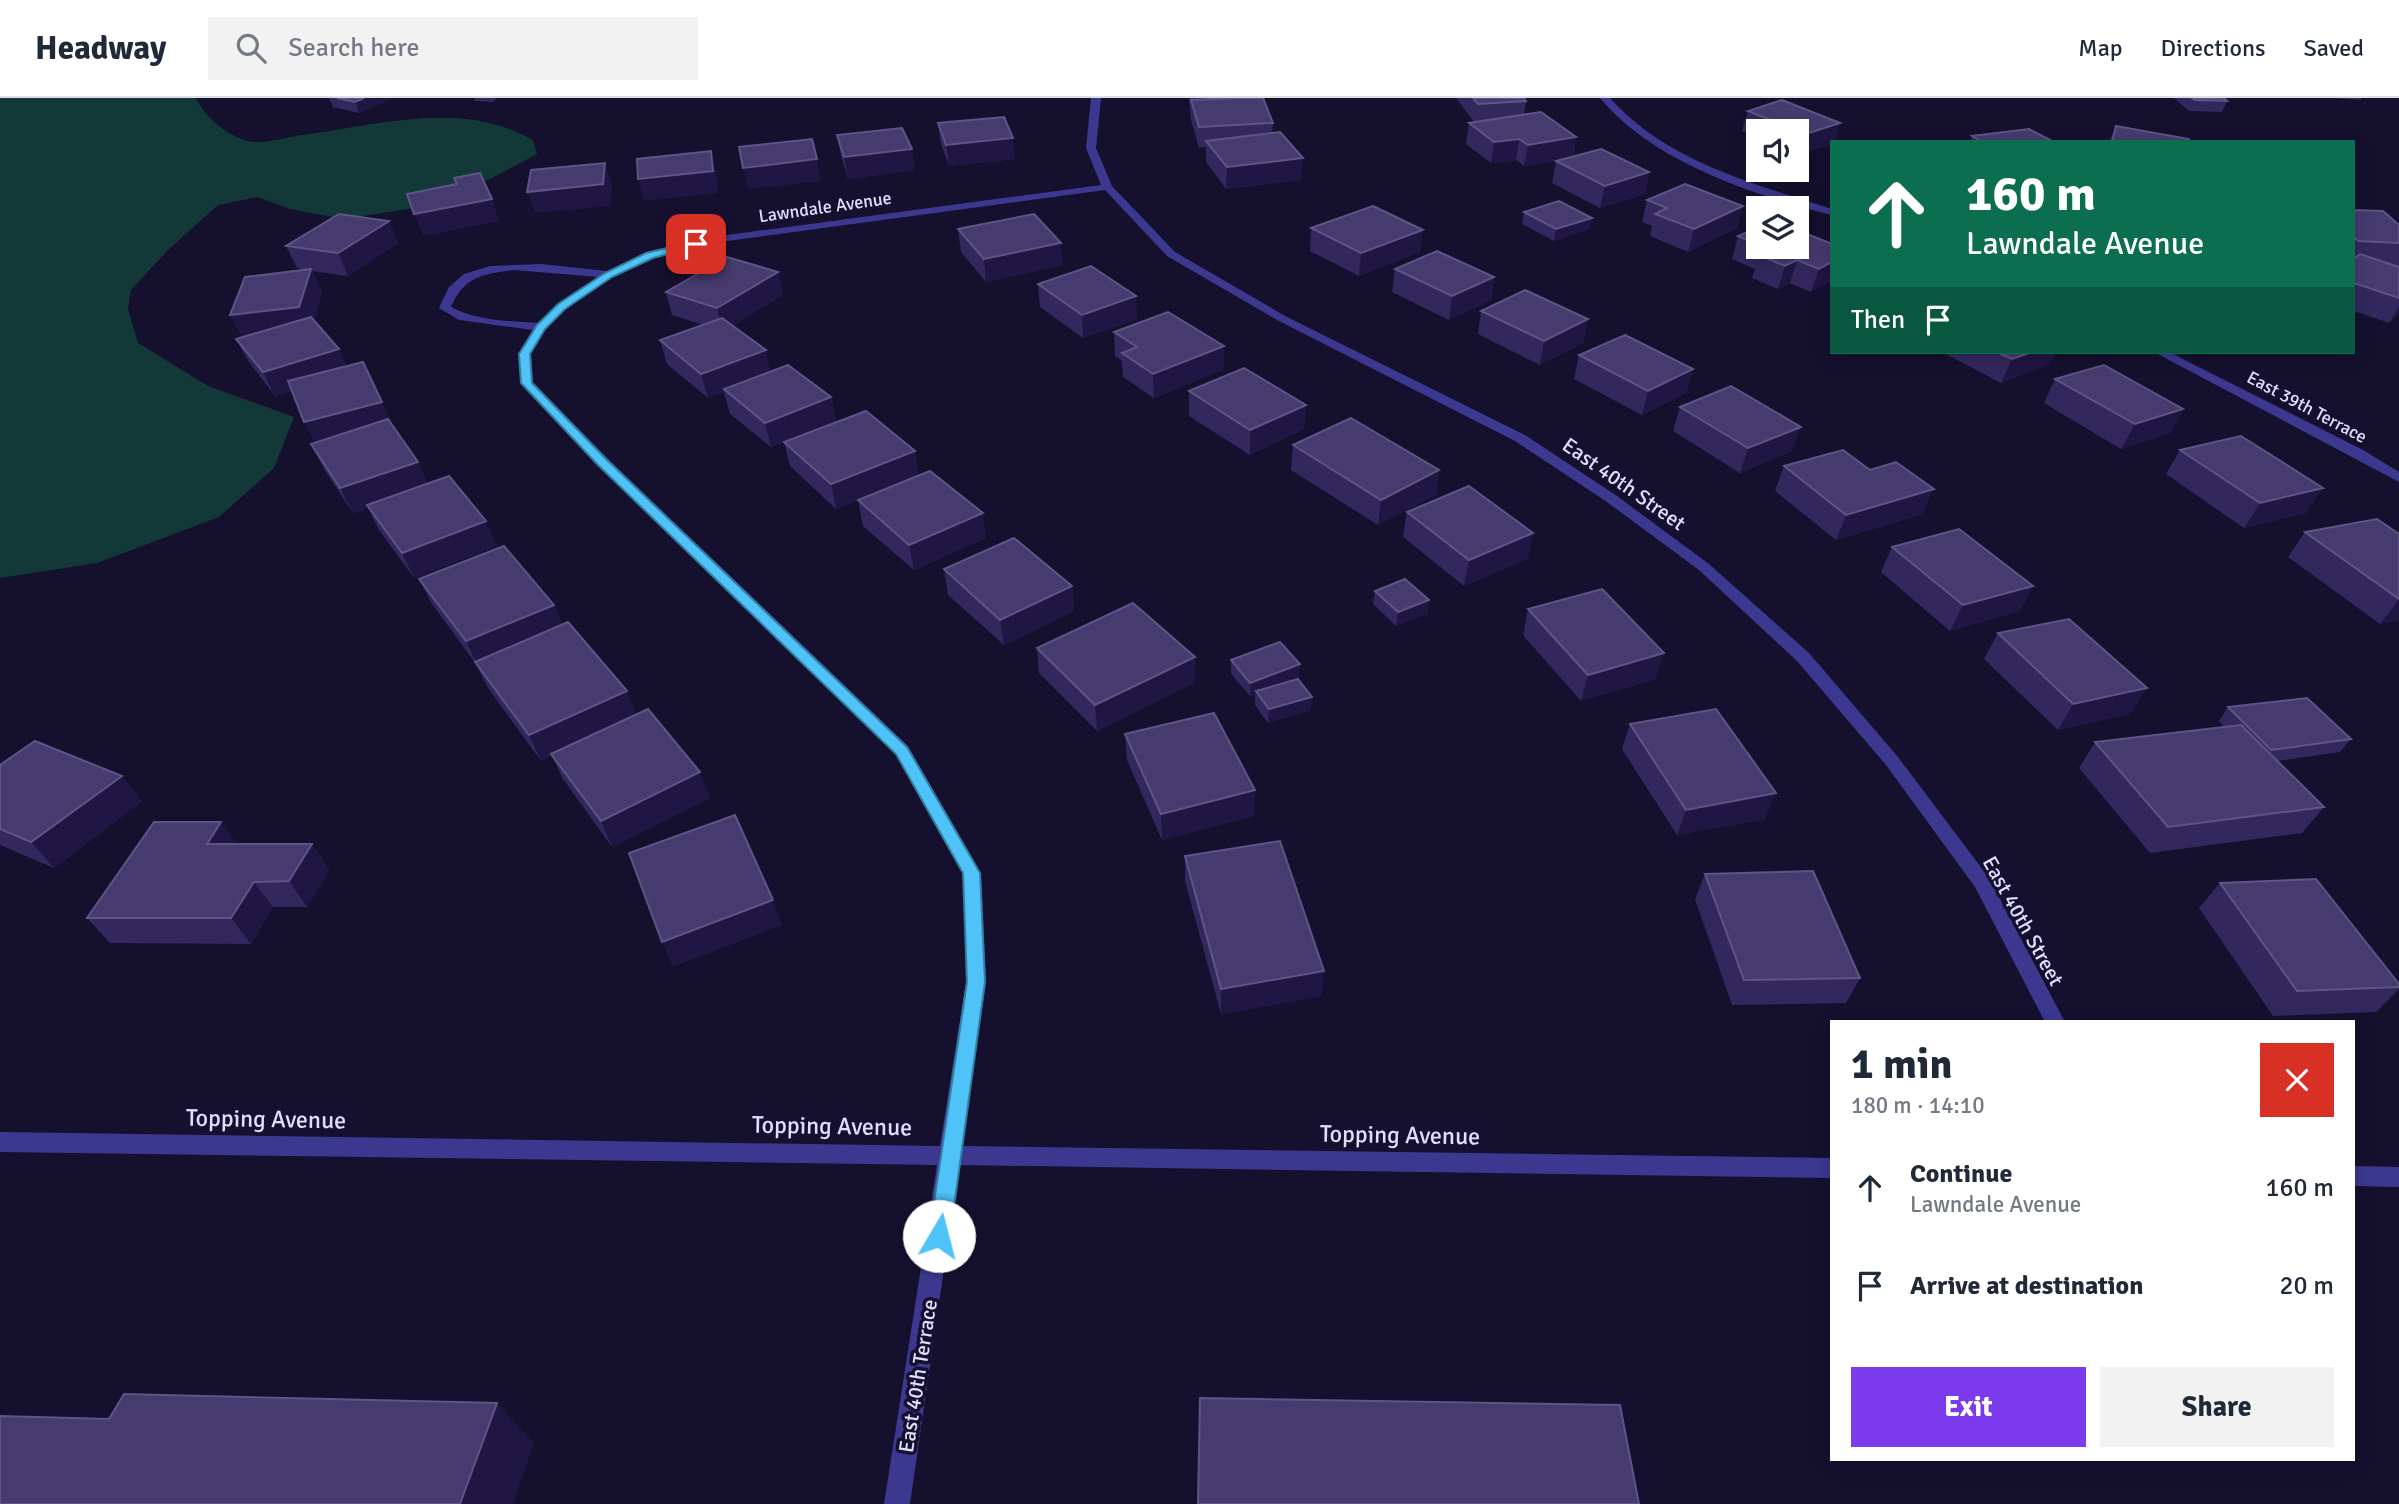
<!DOCTYPE html>
<meta charset="utf-8">
<style>
:root{--surface:#fff;--page:#f2f2f3;--text:#1f2937;--muted:#747a83;--line:#e0e1e3;--accent:#7c3aed}
body{margin:0;font-family:Signika,sans-serif;background:var(--page);color:var(--text);height:100vh;display:flex;flex-direction:column;font-size:26px;white-space:nowrap}
*{box-sizing:border-box;margin:0}
p{font-size:23px;color:var(--muted)}
.icon{flex:none;width:38px;height:38px;fill:none;stroke:currentColor;stroke-width:2;stroke-linecap:round;stroke-linejoin:round}
.map{position:relative;flex:1;overflow:hidden}
.side{position:absolute;left:1830px;top:922px;width:525px;height:441px;display:flex;flex-direction:column;background:var(--surface);border-radius:0px;box-shadow:0 4px 18px #0003}
.side>*{flex:none}
.guide{position:absolute;left:1830px;top:42px;width:525px;height:214px;border-radius:0px;box-shadow:0 4px 18px #0003;background:#0b6e4f;color:#fff;overflow:hidden}
.fabs{position:absolute;left:1746px;top:21px;display:grid;gap:14px}
.fabs a{display:grid;place-items:center;width:63px;height:63px;border-radius:0px;background:var(--surface);box-shadow:0 4px 18px #0003;font-size:35px}
.pin{position:absolute;display:grid;place-items:center;width:60px;height:60px;color:#fff;margin:-30px;border-radius:14px;box-shadow:0 4px 10px #0006}
.me{position:absolute;width:77px;margin:-38px;rotate:8deg;stroke-linejoin:round;filter:drop-shadow(0 0 5px #0008)}
.turn{display:flex;align-items:center;gap:24px;height:147px;padding:0 21px;font-size:32px}
.turn .icon{width:91px;height:91px;stroke-width:2.5}
.turn b{display:block;font-size:49px;line-height:60px}
.then{display:flex;align-items:center;height:66px;padding:0 21px;background:#0003;gap:14px;font-size:26px}
.round{display:grid;place-items:center;flex:none;width:74px;height:74px;border-radius:0px;background:var(--page)}
.summary{display:flex;align-items:center;justify-content:space-between;height:119px;padding:0 21px}
h1{font-size:42px;font-weight:800;line-height:52px}
.action{display:flex;gap:14px;margin-top:auto;padding:14px 21px}
.action a{flex:1;height:80px;border-radius:0px;background:var(--accent);color:#fff;font-size:28px;font-weight:800;line-height:80px;text-align:center}
.action a+a{background:var(--page);color:var(--text)}
ul{padding:0;list-style:none}
li{display:flex;align-items:center;gap:21px;height:98px;padding:0 21px}
li div{flex:1}
li b{display:block;font-size:26px}
li em{font-style:normal}
header{display:flex;align-items:center;gap:42px;box-sizing:border-box;height:98px;padding:0 35px;background:var(--surface);border-bottom:2px solid var(--line)}
header strong{font-size:33px}
nav{display:flex;gap:38px;margin-inline-start:auto;font-size:24px}
.search{width:490px;height:63px;background:var(--page);display:flex;align-items:center;gap:18px;box-sizing:border-box;padding:0 24px;border-radius:0px;color:var(--muted);font-size:26px}
.map>svg:first-child{display:block}
.green{fill:#123938}
.lines{fill:none;stroke-linecap:round;stroke-linejoin:round}
.street{fill:#3c3890;fill-rule:evenodd}
.wall{fill:#33285d}
.shaded-wall{fill:#1f1643}
.building{fill:#463b6f;stroke:#5e5485;stroke-width:2}
.route{fill:#4fc3f7;stroke:#337fa1;stroke-width:2}
.labels{text-anchor:middle;stroke-width:7;stroke-linejoin:round;paint-order:stroke}
.far-street-label{font-size:18px;fill:#e1ddff;stroke:#15102e}
.street-label{font-size:21px;fill:#e1ddff;stroke:#15102e}
.near-street-label{font-size:24px;fill:#e1ddff;stroke:#15102e}
</style>
<header>
<strong>Headway</strong>
<div class="search"><svg class="icon" aria-label="search" viewBox="0 0 24 24"><circle cx="10" cy="10" r="6"/><path d="M15 15l6 6"/></svg>Search here</div>
<nav><a>Map</a><a>Directions</a><a>Saved</a></nav>
</header>
<div class="map">
<svg width="2399" height="1406" viewBox="0 0 2399 1406">
<rect width="100%" height="100%" fill="#15102e"/>
<path class="green" d="M0,0H196C206,20 226,37 248,43C262,47 287,39 302,37C377,27 462,1 533,42L537,56L492,80L414,110L344,121L290,111L257,99L218,107L168,152L131,192L128,211L138,245L208,288L294,319L274,370L219,419L97,465L0,480Z"/>
<g class="lines">
<g class="street">
<path d="M1091,0H1101L1096,50L1112,88L1175,154L1287,219L1525,337L1617,398L1709,466L1809,555L1898,659L1989,780L2065,924H2045L1975,789L1886,667L1797,563L1699,472L1607,404L1515,343L1279,223L1167,158L1105,92L720,144L654,159L612,179L566,211L546,231L531,255L533,284L607,360L908,648L981,775L986,884L962,1048L1832,1060V1080L959,1067L910,1406H884L937,1067L0,1054V1034L940,1048L966,884L963,775L896,656L597,366L523,288L519,255L533,232L459,222L439,210L449,189L464,176L490,168L541,166L607,173L646,155L720,138L1101,87L1086,50ZM514,172L598,179L558,207L538,225C509,223 477,223 451,209C464,178 484,176 514,172Z"/>
<path d="M1600,0H1610C1667,64 1753,85 1832,111V117C1755,98 1651,63 1600,0Z"/>
<polygon points="2154,254 2169,254 2363,352 2399,374 2399,384"/>
<polygon points="2354,1068 2399,1069 2399,1089 2354,1088"/>
</g>
</g>
<g class="wall">
<polygon points="329,0 393,0 359,15 333,9"/>
<polygon points="474,0 497,0 493,4 475,3"/>
<polygon points="1189,0 1263,0 1273,25 1272,35 1301,82 1226,91 1206,64 1206,49 1199,50 1191,22"/>
<polygon points="1456,0 1524,0 1526,3 1524,17 1576,39 1573,59 1649,74 1645,96 1600,110 1552,85 1556,63 1560,62 1524,68 1516,62 1491,65 1466,46 1469,25 1474,24"/>
<polygon points="2174,0 2224,0 2227,3 2222,14 2189,13"/>
<polygon points="2335,0 2362,0 2361,2"/>
<polygon points="1748,13 1840,25 1834,44 1832,44 1832,46 1800,57 1797,56 1797,33 1759,33 1759,40 1742,33"/>
<polygon points="938,25 1015,61 949,68 941,46"/>
<polygon points="2116,28 2189,44 2109,44"/>
<polygon points="837,37 915,72 848,81 841,58"/>
<polygon points="1972,38 2054,44 1970,44"/>
<polygon points="1647,102 1743,108 1737,130 1688,154 1650,138 1652,128 1642,124"/>
<polygon points="2354,112 2399,127 2399,168 2396,168 2399,169 2399,216 2389,225 2354,213"/>
<polygon points="1524,114 1589,131 1554,143 1522,126"/>
<polygon points="389,123 398,145 348,178 312,173 322,194 314,222 347,268 393,328 428,385 497,448 414,480 379,432 368,410 353,415 324,371 311,346 315,345 292,293 275,298 249,264 236,241 242,239 230,217 307,172 297,170 286,148"/>
<polygon points="1759,129 1759,149 1797,149 1832,146 1811,194 1790,185 1778,191 1752,180 1755,171 1732,161 1738,138"/>
<polygon points="1311,130 1420,154 1359,178 1310,153"/>
<polygon points="958,131 1063,167 986,184 961,154"/>
<polygon points="1395,171 1494,179 1491,202 1449,222 1392,194"/>
<polygon points="778,174 783,197 732,228 771,274 831,299 836,323 804,336 919,377 986,440 914,472 863,428 858,402 899,385 836,411 790,368 784,344 771,349 730,316 724,294 708,300 667,266 660,242 703,227 672,217 666,194"/>
<polygon points="1038,186 1137,221 1083,240 1040,209"/>
<polygon points="1481,213 1588,221 1583,245 1540,267 1478,236"/>
<polygon points="1114,234 1224,248 1224,271 1154,300 1123,279 1122,263 1115,258"/>
<polygon points="1942,254 2055,254 2049,266 2001,285"/>
<polygon points="1579,257 1693,271 1686,295 1642,317 1574,281"/>
<polygon points="2055,281 2183,311 2170,335 2121,351 2044,305"/>
<polygon points="1189,293 1306,307 1304,331 1250,357 1189,318"/>
<polygon points="1680,309 1792,353 1740,375 1673,333"/>
<polygon points="1293,347 1439,372 1436,397 1378,427 1291,372"/>
<polygon points="2180,352 2306,415 2244,430 2166,376"/>
<polygon points="1784,368 1923,416 1836,442 1775,393"/>
<polygon points="1407,414 1528,461 1464,488 1403,439"/>
<polygon points="2305,434 2399,436 2399,522 2380,526 2288,459"/>
<polygon points="1892,449 2033,488 2020,513 1950,533 1881,474"/>
<polygon points="944,471 1072,488 1074,513 1004,547 948,497"/>
<polygon points="419,481 554,507 562,527 636,617 710,700 612,749 563,681 552,658 541,663 488,590 476,566 432,506"/>
<polygon points="1375,493 1429,502 1427,516 1396,528 1373,506"/>
<polygon points="1528,511 1656,581 1581,603 1523,537"/>
<polygon points="1998,535 2130,616 2058,632 1984,561"/>
<polygon points="1037,550 1195,584 1097,633 1039,575"/>
<polygon points="1231,562 1299,579 1286,584 1311,612 1268,625 1255,607 1255,596 1250,598 1231,576"/>
<polygon points="2228,609 2351,641 2340,654 2277,663 2324,709 2302,735 2150,755 2079,670 2095,644 2224,629 2219,623"/>
<polygon points="1630,626 1765,721 1677,737 1622,651"/>
<polygon points="1125,636 1254,718 1162,742 1127,662"/>
<polygon points="0,667 142,703 54,770 0,747"/>
<polygon points="237,746 312,746 329,772 307,809 273,809 251,846 110,845 87,820"/>
<polygon points="1185,758 1322,898 1221,916 1185,783"/>
<polygon points="1705,776 1860,880 1846,905 1732,907 1695,801"/>
<polygon points="2220,785 2399,886 2399,891 2376,914 2273,918 2199,810"/>
</g>
<g class="shaded-wall">
<polygon points="364,0 393,0 359,15 355,4"/>
<polygon points="1840,25 1834,44 1832,44 1832,46 1800,57 1806,36"/>
<polygon points="1576,39 1572,60 1524,68 1528,47"/>
<polygon points="1013,40 1015,61 949,68 946,47"/>
<polygon points="1519,41 1516,62 1491,65 1494,44"/>
<polygon points="912,51 915,72 848,81 844,59"/>
<polygon points="711,53 716,74 718,95 644,103 638,81"/>
<polygon points="1303,60 1301,82 1226,91 1227,69"/>
<polygon points="817,61 821,83 748,91 743,70"/>
<polygon points="605,65 612,86 610,108 535,115 527,94"/>
<polygon points="1649,74 1645,96 1600,110 1605,88"/>
<polygon points="492,101 499,123 423,138 414,116"/>
<polygon points="1743,108 1737,130 1688,154 1694,131"/>
<polygon points="1592,120 1589,131 1554,143 1556,131"/>
<polygon points="389,123 398,145 348,178 338,155"/>
<polygon points="1423,132 1420,154 1359,178 1361,155"/>
<polygon points="1061,145 1063,167 986,184 984,161"/>
<polygon points="1797,162 1790,185 1778,191 1785,168"/>
<polygon points="1832,164 1832,183 1811,194 1819,171"/>
<polygon points="311,171 322,194 311,232 242,240 230,217"/>
<polygon points="778,174 783,197 723,233 717,210"/>
<polygon points="1494,179 1491,202 1449,222 1452,198"/>
<polygon points="1136,198 1137,221 1083,240 1082,217"/>
<polygon points="2399,209 2399,216 2389,225"/>
<polygon points="1588,221 1583,245 1540,267 1544,243"/>
<polygon points="1224,248 1224,271 1154,300 1153,276"/>
<polygon points="339,251 350,274 275,298 263,274"/>
<polygon points="766,252 771,276 724,291 724,294 708,300 701,276"/>
<polygon points="2032,254 2055,254 2049,266 2001,285 2012,261"/>
<polygon points="1693,271 1686,295 1642,317 1648,293"/>
<polygon points="831,299 836,323 771,349 765,325"/>
<polygon points="382,304 393,328 317,349 304,324"/>
<polygon points="1306,307 1304,331 1250,357 1250,332"/>
<polygon points="2183,311 2170,335 2121,351 2135,326"/>
<polygon points="1801,329 1792,353 1740,375 1748,350"/>
<polygon points="915,353 919,377 836,411 831,386"/>
<polygon points="418,364 430,388 353,415 340,390"/>
<polygon points="1439,372 1436,397 1378,427 1381,402"/>
<polygon points="2323,390 2306,415 2244,430 2260,405"/>
<polygon points="1934,391 1923,416 1836,442 1846,417"/>
<polygon points="983,415 986,440 914,472 909,447"/>
<polygon points="486,423 497,448 414,480 402,455"/>
<polygon points="1533,435 1528,461 1464,488 1469,462"/>
<polygon points="1072,488 1074,513 1004,547 1000,522"/>
<polygon points="2033,488 2020,513 1950,533 1963,507"/>
<polygon points="2399,501 2399,522 2380,526"/>
<polygon points="1429,502 1427,516 1396,528 1398,514"/>
<polygon points="554,507 564,532 478,569 466,543"/>
<polygon points="1664,555 1656,581 1581,603 1588,577"/>
<polygon points="1195,559 1195,584 1097,633 1095,607"/>
<polygon points="1300,566 1299,579 1257,596 1256,593 1255,596 1250,598 1250,585"/>
<polygon points="2147,590 2130,616 2058,632 2073,606"/>
<polygon points="627,593 637,618 541,663 529,637"/>
<polygon points="1312,599 1311,612 1268,625 1269,611"/>
<polygon points="700,674 710,700 612,749 601,723"/>
<polygon points="122,678 142,703 54,770 31,744"/>
<polygon points="1255,692 1254,718 1162,742 1161,716"/>
<polygon points="1776,695 1765,721 1677,737 1686,712"/>
<polygon points="221,724 240,750 207,746"/>
<polygon points="312,746 329,772 307,809 289,783"/>
<polygon points="254,784 273,809 251,846 231,820"/>
<polygon points="773,802 782,827 673,869 662,844"/>
<polygon points="1324,873 1322,898 1221,916 1221,891"/>
<polygon points="497,1305 534,1345 513,1406 460,1406"/>
</g>
<g class="building">
<polygon points="337,0 364,0 355,4"/>
<polygon points="1237,0 1263,0 1273,25 1199,29 1191,2"/>
<polygon points="1473,0 1524,0 1526,3 1478,6"/>
<polygon points="2192,0 2224,0 2227,3 2195,2"/>
<polygon points="1782,2 1840,25 1806,36 1748,13"/>
<polygon points="1541,14 1576,39 1528,47 1519,41 1494,44 1469,25"/>
<polygon points="1004,19 1013,40 946,47 938,25"/>
<polygon points="2116,28 2189,41 2189,44 2112,44"/>
<polygon points="902,30 912,51 844,59 837,37"/>
<polygon points="2029,31 2054,44 1981,44 1972,38"/>
<polygon points="1280,34 1303,60 1227,69 1206,43"/>
<polygon points="812,41 817,61 743,70 739,49"/>
<polygon points="1601,51 1649,74 1605,88 1556,63"/>
<polygon points="711,53 713,73 638,81 637,61"/>
<polygon points="605,65 603,86 527,94 531,72"/>
<polygon points="480,75 492,101 414,116 407,96 457,86 454,80"/>
<polygon points="1685,86 1743,108 1694,131 1655,116 1667,110 1647,102"/>
<polygon points="1559,103 1592,120 1556,131 1524,114"/>
<polygon points="1373,108 1423,132 1361,155 1311,130"/>
<polygon points="2354,112 2383,113 2399,127 2399,145 2358,143 2354,139"/>
<polygon points="339,116 389,123 338,155 286,148"/>
<polygon points="1034,116 1061,145 984,161 958,131"/>
<polygon points="1759,129 1759,147 1738,138"/>
<polygon points="1797,132 1832,146 1832,164 1819,171 1797,162 1785,168 1759,157 1771,152 1764,149 1797,149"/>
<polygon points="1437,153 1494,179 1452,198 1395,171"/>
<polygon points="2360,156 2399,169 2399,200 2354,185 2354,161"/>
<polygon points="727,159 778,174 717,210 666,194"/>
<polygon points="1091,168 1136,198 1082,217 1038,186"/>
<polygon points="311,171 299,209 230,217 245,179"/>
<polygon points="1525,192 1588,221 1544,243 1481,213"/>
<polygon points="1168,214 1224,248 1153,276 1122,255 1137,249 1114,234"/>
<polygon points="311,219 339,251 263,274 236,241"/>
<polygon points="722,220 766,252 701,276 660,242"/>
<polygon points="1625,237 1693,271 1648,293 1579,257"/>
<polygon points="1997,254 2032,254 2012,261"/>
<polygon points="363,264 382,304 304,324 288,283"/>
<polygon points="788,267 831,299 765,325 724,291"/>
<polygon points="2104,267 2183,311 2135,326 2055,281"/>
<polygon points="1244,270 1306,307 1250,332 1189,293"/>
<polygon points="1731,288 1801,329 1748,350 1680,309"/>
<polygon points="866,313 915,353 831,386 784,344"/>
<polygon points="1351,320 1439,372 1381,402 1293,347"/>
<polygon points="388,321 418,364 340,390 311,346"/>
<polygon points="2241,338 2323,390 2260,405 2180,352"/>
<polygon points="1843,352 1870,372 1896,364 1934,391 1846,417 1784,368"/>
<polygon points="930,373 983,415 909,447 858,402"/>
<polygon points="449,378 486,423 402,455 367,407"/>
<polygon points="1469,388 1533,435 1469,462 1407,414"/>
<polygon points="2377,421 2399,436 2399,501 2305,434"/>
<polygon points="1959,431 2033,488 1963,507 1892,449"/>
<polygon points="1014,440 1072,488 1000,522 944,471"/>
<polygon points="504,448 554,507 466,543 419,481"/>
<polygon points="1405,481 1429,502 1398,514 1375,493"/>
<polygon points="1602,491 1664,555 1588,577 1528,511"/>
<polygon points="1133,505 1195,559 1095,607 1037,550"/>
<polygon points="2069,521 2147,590 2073,606 1998,535"/>
<polygon points="568,524 627,593 529,637 475,564"/>
<polygon points="1280,544 1300,566 1250,585 1231,562"/>
<polygon points="1298,581 1312,599 1269,611 1256,593"/>
<polygon points="2307,600 2351,641 2271,652 2228,609"/>
<polygon points="648,611 700,674 601,723 551,656"/>
<polygon points="1716,611 1776,695 1686,712 1630,626"/>
<polygon points="1214,615 1255,692 1161,716 1125,636"/>
<polygon points="2241,627 2324,709 2168,729 2095,644"/>
<polygon points="35,643 122,678 31,744 0,731 0,667"/>
<polygon points="735,717 773,802 662,844 629,755"/>
<polygon points="154,724 221,724 207,746 312,746 289,783 254,784 231,820 87,820"/>
<polygon points="1280,743 1324,873 1221,891 1185,758"/>
<polygon points="1813,773 1860,880 1744,882 1705,776"/>
<polygon points="2316,781 2399,886 2399,889 2297,893 2220,785"/>
<polygon points="124,1296 497,1305 460,1406 0,1406 0,1318 109,1321"/>
<polygon points="1200,1300 1620,1307 1639,1406 1198,1406"/>
</g>
<polygon class="route" points="696,143 700,148 653,160 612,179 565,211 545,231 530,256 532,285 606,361 907,649 980,775 985,884 950,1138 947,1145 939,1148 932,1145 929,1138 967,884 963,775 896,656 597,366 521,285 519,256 537,227 558,206 605,175 646,155"/>
<g class="labels">
<g class="far-street-label">
<text transform="translate(825 109) rotate(-8)" y="6">Lawndale Avenue</text>
<text transform="translate(2307 309) rotate(28)" y="6">East 39th Terrace</text>
</g>
<g class="street-label">
<text transform="translate(1624 386) rotate(35)" y="7">East 40th Street</text>
<text transform="translate(2023 823) rotate(61)" y="7">East 40th Street</text>
<text transform="translate(918 1278) rotate(-81)" y="7">East 40th Terrace</text>
</g>
<g class="near-street-label">
<text transform="translate(266 1021) rotate(1)" y="8">Topping Avenue</text>
<text transform="translate(832 1028) rotate(1)" y="8">Topping Avenue</text>
<text transform="translate(1400 1037) rotate(1)" y="8">Topping Avenue</text>
</g>
</g>
</svg>
<div class="fabs">
<a><svg class="icon" aria-label="sound" viewBox="0 0 24 24"><path d="M4 9h4l5-4v14l-5-4H4zM17 9q2 3 0 6"/></svg></a>
<a><svg class="icon" aria-label="layers" viewBox="0 0 24 24"><path d="M12 4l9 5-9 5-9-5zM3 14l9 5 9-5"/></svg></a>
</div>
<div class="pin" style="left:696px;top:146px;background:#d93025"><svg class="icon" aria-label="arrive" viewBox="0 0 24 24"><path d="M6 21V4h12l-3 4 3 4H6"/></svg></div>
<svg class="me" style="left:939px;top:1138px" viewBox="-20 -20 40 40"><circle r="19" fill="#fff"/><path d="M0-13L10 11 0 6-10 11z" fill="#4fc3f7"/></svg>
<div class="guide">
<div class="turn"><svg class="icon" aria-label="ahead" viewBox="0 0 24 24"><path d="M12 20V5M6 11l6-6 6 6"/></svg><div><b>160 m</b>Lawndale Avenue</div></div>
<div class="then">Then<svg class="icon" aria-label="arrive" viewBox="0 0 24 24"><path d="M6 21V4h12l-3 4 3 4H6"/></svg></div>
</div>
<section class="side">
<div class="summary"><div><h1>1 min</h1><p>180 m · 14:10</p></div><a class="round" style="background:#d93025;color:#fff"><svg class="icon" aria-label="close" viewBox="0 0 24 24"><path d="M6 6l12 12M18 6L6 18"/></svg></a></div>
<ul>
<li><svg class="icon" aria-label="ahead" viewBox="0 0 24 24"><path d="M12 20V5M6 11l6-6 6 6"/></svg><div><b>Continue</b><p>Lawndale Avenue</p></div><em>160 m</em></li>
<li><svg class="icon" aria-label="arrive" viewBox="0 0 24 24"><path d="M6 21V4h12l-3 4 3 4H6"/></svg><div><b>Arrive at destination</b></div><em>20 m</em></li>
</ul>
<div class="action"><a>Exit</a><a>Share</a></div>
</section>
</div>
